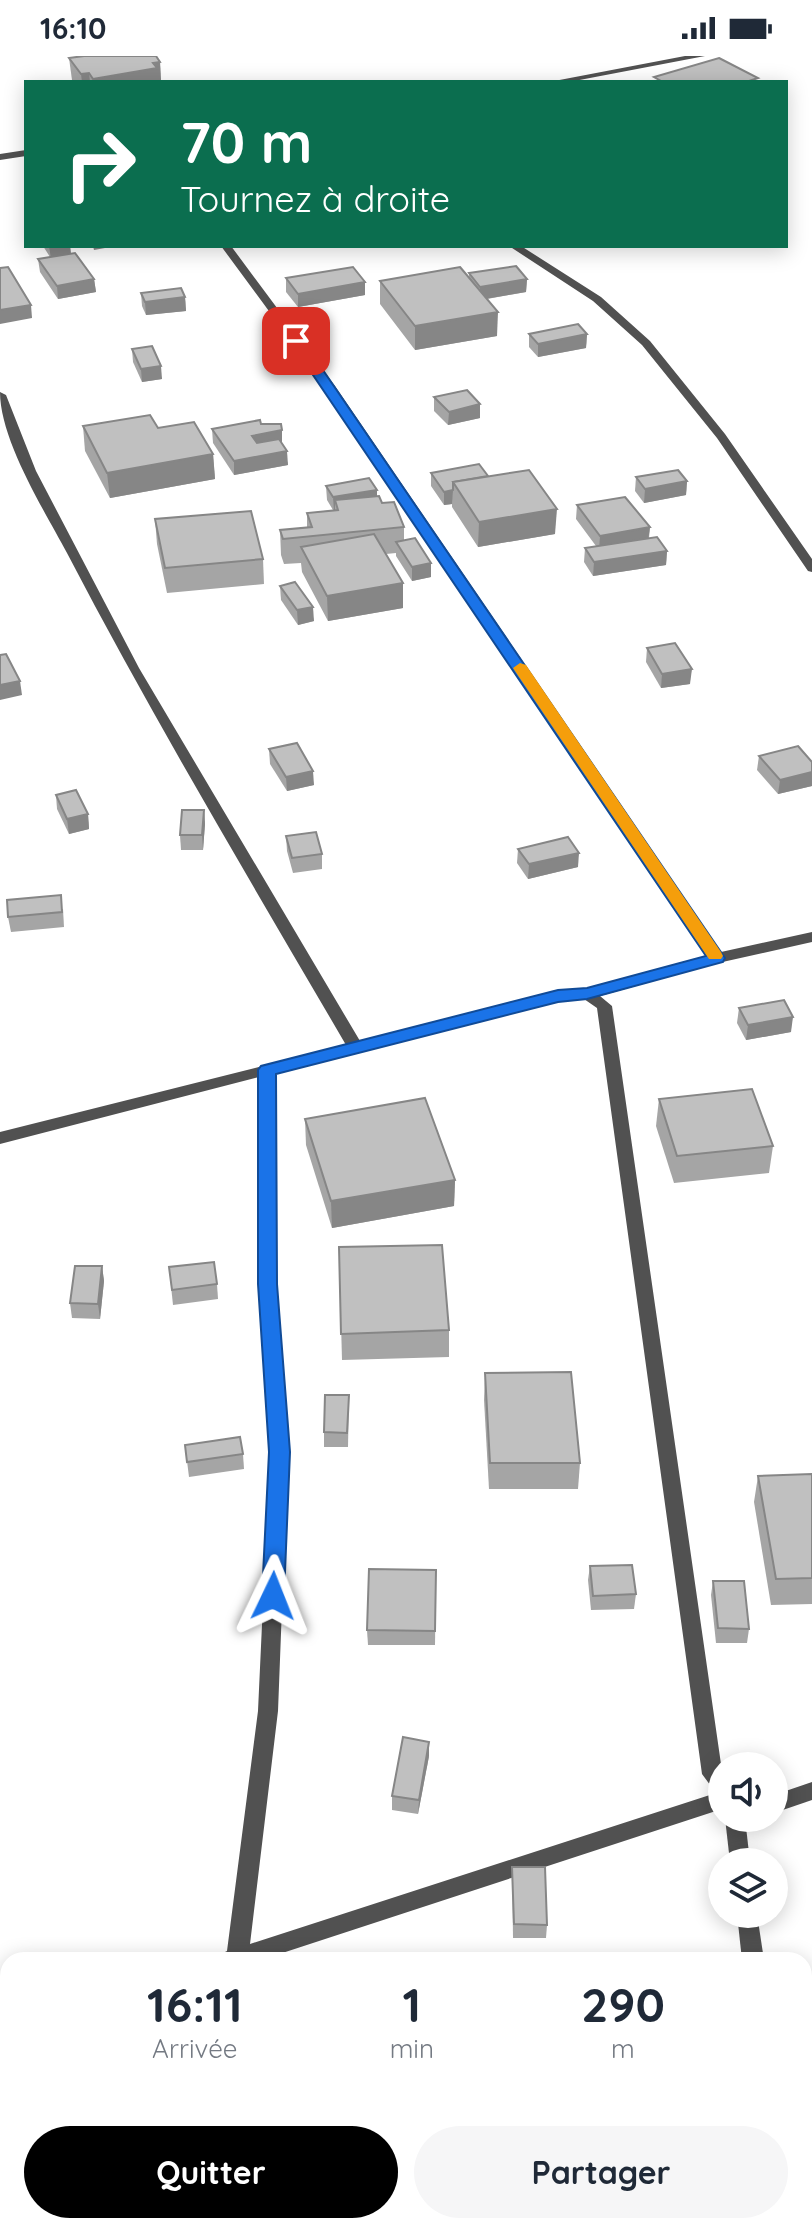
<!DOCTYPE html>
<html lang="fr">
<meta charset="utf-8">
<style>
:root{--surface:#fff;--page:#f6f6f7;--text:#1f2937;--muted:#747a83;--accent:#000}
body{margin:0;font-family:Quicksand,sans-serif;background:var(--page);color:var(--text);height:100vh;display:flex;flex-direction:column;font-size:30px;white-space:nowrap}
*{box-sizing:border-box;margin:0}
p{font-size:26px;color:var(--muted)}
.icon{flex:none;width:44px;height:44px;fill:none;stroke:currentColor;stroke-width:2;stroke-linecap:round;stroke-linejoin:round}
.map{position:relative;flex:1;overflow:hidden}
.details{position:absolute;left:0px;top:1896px;width:812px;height:282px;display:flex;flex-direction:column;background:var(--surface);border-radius:24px 24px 0 0;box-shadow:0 4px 20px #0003}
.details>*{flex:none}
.guide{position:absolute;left:24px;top:24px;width:764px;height:168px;border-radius:0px;box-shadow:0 4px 20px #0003;background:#0b6e4f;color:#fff;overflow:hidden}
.buttons{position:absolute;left:708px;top:1696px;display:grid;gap:16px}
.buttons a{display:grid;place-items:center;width:80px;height:80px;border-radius:50%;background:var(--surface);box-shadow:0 4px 20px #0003;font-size:40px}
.pin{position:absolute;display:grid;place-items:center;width:68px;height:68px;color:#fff;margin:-34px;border-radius:16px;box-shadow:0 4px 12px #0006}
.me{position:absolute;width:88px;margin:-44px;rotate:2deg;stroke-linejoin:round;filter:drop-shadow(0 0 6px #0008)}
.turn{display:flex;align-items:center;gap:28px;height:168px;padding:0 24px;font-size:36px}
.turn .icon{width:104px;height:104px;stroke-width:2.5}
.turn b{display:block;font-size:56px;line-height:68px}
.eta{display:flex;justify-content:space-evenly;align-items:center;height:136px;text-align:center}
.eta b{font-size:48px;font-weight:700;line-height:56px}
.button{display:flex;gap:16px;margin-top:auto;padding:16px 24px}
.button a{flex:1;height:92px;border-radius:48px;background:var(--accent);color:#fff;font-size:32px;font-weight:700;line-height:92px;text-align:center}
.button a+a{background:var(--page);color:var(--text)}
.status{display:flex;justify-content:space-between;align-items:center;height:56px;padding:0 40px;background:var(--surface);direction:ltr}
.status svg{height:22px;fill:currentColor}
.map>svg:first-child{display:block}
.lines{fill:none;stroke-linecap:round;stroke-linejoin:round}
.street{fill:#515151;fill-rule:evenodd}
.wall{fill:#a5a5a5}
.shaded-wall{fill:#868686}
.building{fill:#c0c0c0;stroke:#868686;stroke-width:2}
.route{fill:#1a73e8;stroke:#114b97;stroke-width:2}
.slow{fill:#f59e0b}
</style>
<div class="status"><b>16:10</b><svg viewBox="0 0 49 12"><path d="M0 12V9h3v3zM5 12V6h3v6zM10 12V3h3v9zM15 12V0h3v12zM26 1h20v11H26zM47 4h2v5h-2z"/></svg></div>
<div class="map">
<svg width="812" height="2177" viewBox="0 0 812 2177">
<rect width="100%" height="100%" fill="#fff"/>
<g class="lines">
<g class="street">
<polygon points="685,0 705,0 569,26 549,26"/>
<polygon points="26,94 26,100 0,104 0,98"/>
<path d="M221,190H231L335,330L721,896L812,876V886L718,907L600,940L612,950L722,1715V1753L261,1904H220L223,1897L227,1895L258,1655L270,1396L259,1228V1021L0,1088V1076L346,989C251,826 154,664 67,497C44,454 0,384 0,336L6,339L36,415L139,612L360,985L558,935L587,933L708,900L327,334ZM584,943L597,952L702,1718L716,1737L250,1888L278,1655L288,1396L275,1228V1017L558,945Z"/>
<polygon points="509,190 521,190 601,241 650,285 725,378 812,503 812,516 808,515 717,382 642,289 593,245"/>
<polygon points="812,1726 812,1744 774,1757 774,1739"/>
<polygon points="725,1762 745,1762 750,1806 730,1806"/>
<polygon points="737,1858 757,1858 764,1904 742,1904"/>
<polygon points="8,1962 8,1982 0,1984 0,1964"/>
<polygon points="210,2170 232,2170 231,2177 209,2177"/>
<polygon points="775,2170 797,2170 798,2177 776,2177"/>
</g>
</g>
<g class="wall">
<polygon points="69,2 160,6 161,26 73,26 72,24"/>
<polygon points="43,190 70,190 71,197 94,223 96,236 58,243 40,216 38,203 50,201"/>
<polygon points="469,217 527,223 526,236 487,243 497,280 415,294 380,248 380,225 469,222"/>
<polygon points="286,222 365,239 298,251 286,236"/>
<polygon points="141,237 185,241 186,255 146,259 142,250"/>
<polygon points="529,278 587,278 586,292 538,301 529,291"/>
<polygon points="132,293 162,323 142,326 133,306"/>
<polygon points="434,341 480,348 480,362 448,369 434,355"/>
<polygon points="261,368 282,388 288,409 234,419 213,387 212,373"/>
<polygon points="83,370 158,372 213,398 215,423 110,442 85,395"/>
<polygon points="431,417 488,420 555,478 478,491 452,451 452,448 444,449 431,430"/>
<polygon points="636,421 687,425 686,439 644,447 635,435"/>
<polygon points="326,430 377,434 377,440 404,471 404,484 431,521 412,525 396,500 396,497 386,498 403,552 328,565 302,516 301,507 284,508 281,499 280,474 307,471 307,457 333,454 327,444"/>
<polygon points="577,449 650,471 649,482 667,495 666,509 593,520 584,506 585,492 596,490 576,463"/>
<polygon points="155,463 263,503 264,528 167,537 157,488"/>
<polygon points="280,530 314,565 298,569 281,544"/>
<polygon points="647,592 690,628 661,632 646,606"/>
<polygon points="269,693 314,729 287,735 270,708"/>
<polygon points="759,700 812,716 812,730 778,738 757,714"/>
<polygon points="56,739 88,758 89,773 69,778 57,753"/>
<polygon points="204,754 205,768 203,794 181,794 180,779"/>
<polygon points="286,780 322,798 322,813 293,817 287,795"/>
<polygon points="518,793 578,811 528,823 517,807"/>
<polygon points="63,853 64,871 11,876 8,861"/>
<polygon points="739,952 791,976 746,984 737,967"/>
<polygon points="659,1043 773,1090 769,1117 674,1127 656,1070"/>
<polygon points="305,1063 455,1124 454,1150 332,1172 306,1089"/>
<polygon points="339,1191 449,1274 449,1301 342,1304"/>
<polygon points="102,1210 104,1225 100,1263 72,1262 70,1247"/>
<polygon points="169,1211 217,1228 218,1243 173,1249"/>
<polygon points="485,1317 580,1407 578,1433 489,1433 484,1344"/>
<polygon points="349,1339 348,1391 324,1391 324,1376"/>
<polygon points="185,1389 243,1398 244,1413 189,1421"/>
<polygon points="812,1418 812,1548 771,1549 754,1446 758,1420"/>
<polygon points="590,1510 636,1538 634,1553 591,1554 588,1524"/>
<polygon points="436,1514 435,1589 368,1589 367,1574"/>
<polygon points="713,1525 749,1573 747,1587 716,1587 711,1539"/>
<polygon points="429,1700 418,1758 392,1754 392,1740"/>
<polygon points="512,1811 547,1869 546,1882 513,1882"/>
</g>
<g class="shaded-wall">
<polygon points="160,6 161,26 93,26 93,23"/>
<polygon points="89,17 90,26 82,26 81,18"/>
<polygon points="49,190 70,190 71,200 51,203"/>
<polygon points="93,190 116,190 94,194"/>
<polygon points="94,223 96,236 58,243 57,230"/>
<polygon points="527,223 526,236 479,244 480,231"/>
<polygon points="365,226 365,239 298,251 298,238"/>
<polygon points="185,241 186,255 146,259 145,246"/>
<polygon points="31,249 32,262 0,268 0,254"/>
<polygon points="498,256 497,280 415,294 415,270"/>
<polygon points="587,278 586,292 538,301 538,288"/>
<polygon points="161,310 162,323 142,326 141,313"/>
<polygon points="480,348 480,362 448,369 449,356"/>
<polygon points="282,374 282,388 253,393 252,380"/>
<polygon points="287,395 288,409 234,419 234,405"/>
<polygon points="213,398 215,423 110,442 107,417"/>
<polygon points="687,425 686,439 644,447 645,433"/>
<polygon points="377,434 377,448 335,444 335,455 334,455 333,441"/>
<polygon points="453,434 452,448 444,449 444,436"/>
<polygon points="557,453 555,478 478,491 479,466"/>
<polygon points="650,471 648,485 599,494 600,480"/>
<polygon points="667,495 666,509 593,520 594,506"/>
<polygon points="431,507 431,521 412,525 412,511"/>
<polygon points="403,527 403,552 328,565 327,540"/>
<polygon points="313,551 314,565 298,569 297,554"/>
<polygon points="692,613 690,628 661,632 662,618"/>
<polygon points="20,625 22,639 0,644 0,629"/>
<polygon points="313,715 314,729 287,735 286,721"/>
<polygon points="812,716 812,730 778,738 780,724"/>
<polygon points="204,754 205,768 203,794 202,779"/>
<polygon points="88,758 89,773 69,778 67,763"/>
<polygon points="579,797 578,811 528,823 529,808"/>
<polygon points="793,961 791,976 746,984 748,969"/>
<polygon points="455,1124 454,1150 332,1172 331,1145"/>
<polygon points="102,1210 104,1225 100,1263 98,1248"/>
<polygon points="429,1686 429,1700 418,1758 419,1744"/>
<polygon points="116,2170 122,2170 122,2177 115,2177"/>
</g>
<g class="building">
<polygon points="84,0 156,0 160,6 153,7 157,12 93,23 89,17 81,18 69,2"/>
<polygon points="719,2 758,22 749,25 752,26 663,26 654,21"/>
<polygon points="75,197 94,223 57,230 38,203"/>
<polygon points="516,210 527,223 480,231 469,217"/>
<polygon points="8,211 31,249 0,254 0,212"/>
<polygon points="353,211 365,226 298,238 286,222"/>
<polygon points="460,211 498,256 415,270 380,225"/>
<polygon points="181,232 185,241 145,246 141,237"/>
<polygon points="578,268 587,278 538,288 529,278"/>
<polygon points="152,290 161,310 141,313 132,293"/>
<polygon points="467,334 480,348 449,356 434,341"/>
<polygon points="150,359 158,372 194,366 213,398 107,417 83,370"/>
<polygon points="260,364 261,368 281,368 282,374 252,380 257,387 279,383 287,395 234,405 212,373"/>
<polygon points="479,408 488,420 453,426 453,434 444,436 431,417"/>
<polygon points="529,414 557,453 479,466 453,426"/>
<polygon points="678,414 687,425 645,433 636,421"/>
<polygon points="369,422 377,434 333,441 326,430"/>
<polygon points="379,440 382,447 394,446 404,471 283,483 280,474 312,471 307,457 338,454 335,444"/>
<polygon points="625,441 650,471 600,480 577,449"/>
<polygon points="251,455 263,503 165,512 155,463"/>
<polygon points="374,478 403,527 327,540 301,491"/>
<polygon points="657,481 667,495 594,506 585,492"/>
<polygon points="415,482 431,507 412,511 396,486"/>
<polygon points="295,526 313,551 297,554 280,530"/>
<polygon points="675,587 692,613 662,618 647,592"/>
<polygon points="6,598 20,625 0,629 0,599"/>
<polygon points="297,687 313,715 286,721 269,693"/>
<polygon points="798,690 812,706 812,716 780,724 759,700"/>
<polygon points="76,734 88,758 67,763 56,739"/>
<polygon points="182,754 204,754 202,779 180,779"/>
<polygon points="316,776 322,798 292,802 286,780"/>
<polygon points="568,781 579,797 529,808 518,793"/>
<polygon points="61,839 62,856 8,861 7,844"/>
<polygon points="784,944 793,961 748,969 739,952"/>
<polygon points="752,1033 773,1090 677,1100 659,1043"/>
<polygon points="425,1042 455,1124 331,1145 305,1063"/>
<polygon points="442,1189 449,1274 341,1278 339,1191"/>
<polygon points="214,1206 217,1228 172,1234 169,1211"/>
<polygon points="75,1210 102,1210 98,1248 70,1247"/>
<polygon points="571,1316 580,1407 490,1407 485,1317"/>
<polygon points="325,1339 349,1339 347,1377 324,1376"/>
<polygon points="240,1381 243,1398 187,1406 185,1389"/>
<polygon points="812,1418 812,1522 776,1523 758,1420"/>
<polygon points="632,1509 636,1538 593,1540 590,1510"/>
<polygon points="369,1513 436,1514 435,1575 367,1574"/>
<polygon points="713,1525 744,1525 749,1573 718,1572"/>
<polygon points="403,1681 429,1686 419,1744 392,1740"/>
<polygon points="512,1811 545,1811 547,1869 514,1868"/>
<polygon points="0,2062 8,2062 8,2170 116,2170 115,2177 0,2177"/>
</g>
<polygon class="route" points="292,282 301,282 725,902 723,906 587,943 558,946 276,1018 277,1228 290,1396 284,1540 281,1546 273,1549 265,1546 262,1540 269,1396 258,1228 258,1014 261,1010 558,934 587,932 706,900 290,285"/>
<polygon class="slow" points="520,607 526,609 721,896 723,900 721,903 709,903 513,612"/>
</svg>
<div class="buttons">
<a><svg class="icon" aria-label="sound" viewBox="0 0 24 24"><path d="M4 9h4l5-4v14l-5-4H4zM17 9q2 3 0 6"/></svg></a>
<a><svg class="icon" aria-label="layers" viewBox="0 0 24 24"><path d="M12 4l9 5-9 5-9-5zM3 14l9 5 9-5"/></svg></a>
</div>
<div class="pin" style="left:296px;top:285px;background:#d93025"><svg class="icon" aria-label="arrive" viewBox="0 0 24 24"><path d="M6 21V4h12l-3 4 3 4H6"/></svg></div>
<svg class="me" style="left:273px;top:1540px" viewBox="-20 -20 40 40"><path d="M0-17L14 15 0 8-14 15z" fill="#1a73e8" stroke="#fff" stroke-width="4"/></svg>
<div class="guide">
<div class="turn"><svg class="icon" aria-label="right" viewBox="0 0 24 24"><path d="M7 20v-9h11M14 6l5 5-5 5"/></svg><div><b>70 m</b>Tournez à droite</div></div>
</div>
<section class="details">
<div class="eta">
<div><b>16:11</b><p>Arrivée</p></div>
<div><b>1</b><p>min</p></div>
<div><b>290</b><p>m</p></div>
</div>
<div class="button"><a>Quitter</a><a>Partager</a></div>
</section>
</div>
